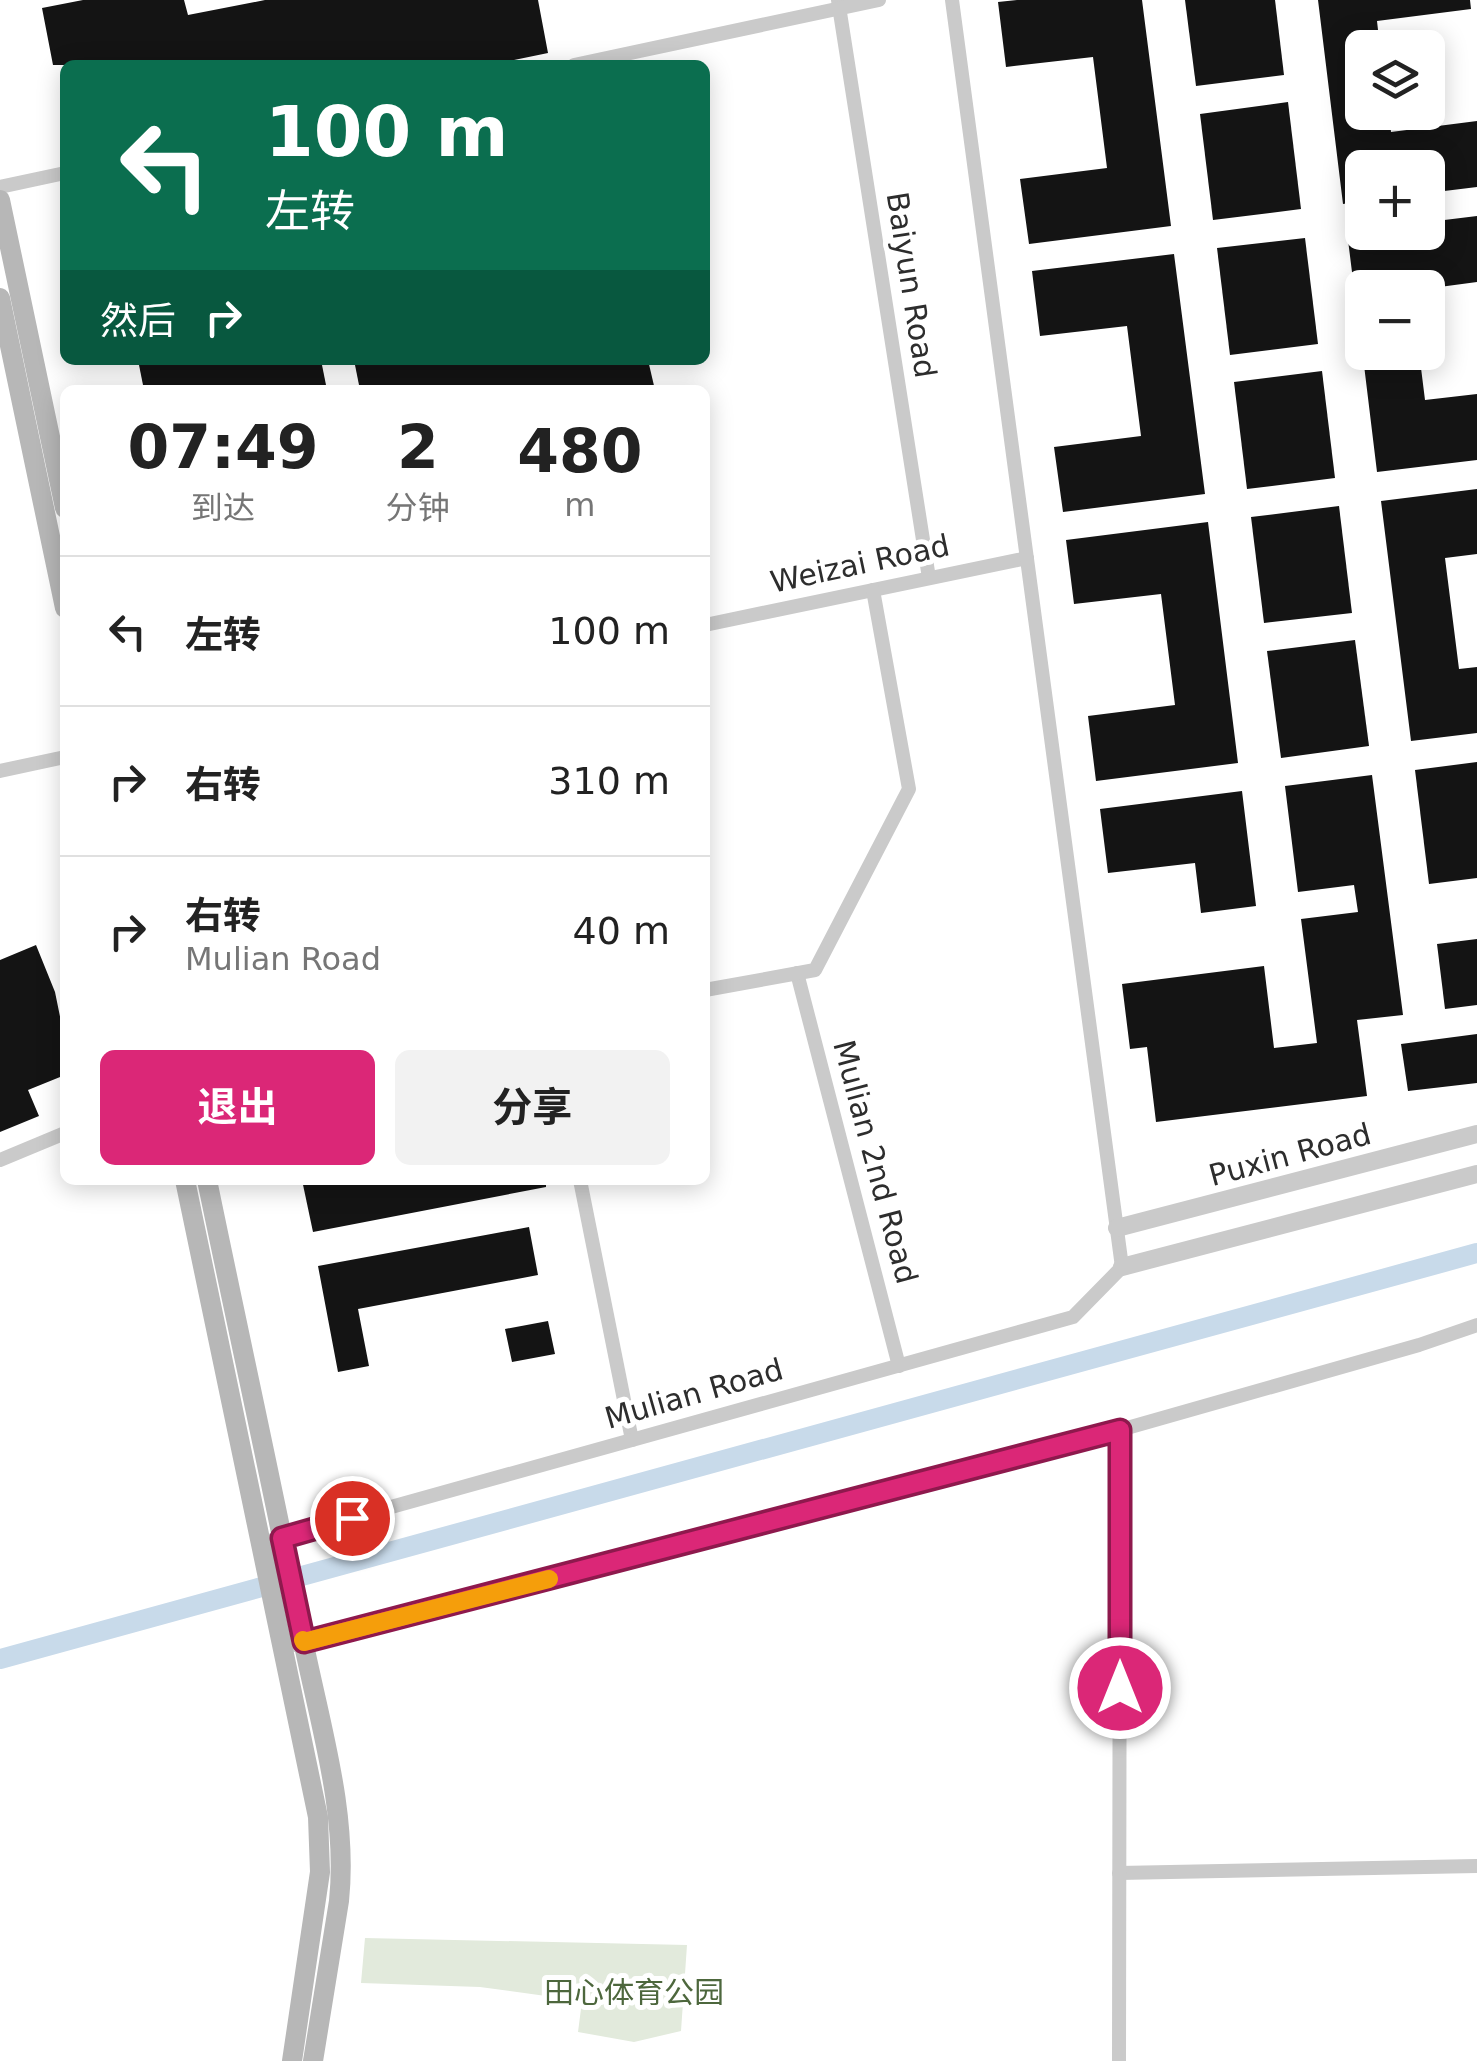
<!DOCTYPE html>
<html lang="zh">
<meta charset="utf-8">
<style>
:root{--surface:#fff;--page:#f2f2f2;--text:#222;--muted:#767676;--line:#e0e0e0;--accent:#db2777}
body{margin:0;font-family:"DejaVu Sans","Noto Sans SC",sans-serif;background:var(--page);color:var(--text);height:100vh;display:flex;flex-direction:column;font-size:38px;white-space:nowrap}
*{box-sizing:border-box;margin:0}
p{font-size:32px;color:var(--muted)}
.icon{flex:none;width:55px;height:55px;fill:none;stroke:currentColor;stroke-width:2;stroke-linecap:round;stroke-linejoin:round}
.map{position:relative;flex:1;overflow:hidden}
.drawer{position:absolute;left:60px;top:385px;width:650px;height:800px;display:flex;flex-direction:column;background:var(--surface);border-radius:15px;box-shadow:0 5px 25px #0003}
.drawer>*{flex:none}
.banner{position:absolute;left:60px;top:60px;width:650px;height:305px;border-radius:15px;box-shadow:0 5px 25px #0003;background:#0b6e4f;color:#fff;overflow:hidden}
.fabs{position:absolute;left:1345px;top:30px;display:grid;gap:20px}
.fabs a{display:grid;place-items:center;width:100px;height:100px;border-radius:15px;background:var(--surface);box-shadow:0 5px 25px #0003;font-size:50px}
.pin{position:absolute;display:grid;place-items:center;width:85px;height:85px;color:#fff;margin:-42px;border:5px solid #fff;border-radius:50%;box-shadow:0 2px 10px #0007}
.me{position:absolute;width:110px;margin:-55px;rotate:0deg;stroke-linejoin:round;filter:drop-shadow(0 0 8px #0008)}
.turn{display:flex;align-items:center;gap:35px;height:210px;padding:0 40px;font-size:45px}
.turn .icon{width:130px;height:130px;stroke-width:2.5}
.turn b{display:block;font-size:70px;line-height:85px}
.then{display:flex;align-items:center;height:95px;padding:0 40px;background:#0003;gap:20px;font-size:38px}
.eta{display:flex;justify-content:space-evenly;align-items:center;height:170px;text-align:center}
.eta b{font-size:60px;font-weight:700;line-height:70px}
.primary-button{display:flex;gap:20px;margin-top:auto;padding:20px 40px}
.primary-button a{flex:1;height:115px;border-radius:15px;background:var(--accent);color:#fff;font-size:40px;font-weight:700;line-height:115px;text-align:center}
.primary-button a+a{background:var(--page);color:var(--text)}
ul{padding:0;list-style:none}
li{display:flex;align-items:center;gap:30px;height:150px;padding:0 40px;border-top:2px solid var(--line)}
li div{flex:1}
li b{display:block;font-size:38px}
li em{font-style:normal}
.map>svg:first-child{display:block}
.green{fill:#e2eadc}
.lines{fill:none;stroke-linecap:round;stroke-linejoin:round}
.canal{stroke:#c8daea;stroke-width:20}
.building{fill:#141414}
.minor{stroke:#cacaca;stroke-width:14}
.tertiary{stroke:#cacaca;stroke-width:18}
.secondary{stroke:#b7b7b7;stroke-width:20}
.route-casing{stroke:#8e194d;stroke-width:25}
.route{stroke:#db2777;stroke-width:18}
.slow{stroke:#f59e0b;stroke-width:18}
.labels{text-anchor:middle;stroke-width:10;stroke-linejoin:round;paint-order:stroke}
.street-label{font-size:30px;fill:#2d2d2d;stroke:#fff}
.park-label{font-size:30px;fill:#4d673d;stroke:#fff}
</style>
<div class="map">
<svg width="1477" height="2061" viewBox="0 0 1477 2061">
<rect width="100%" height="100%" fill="#fff"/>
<polygon class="green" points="365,1938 687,1945 681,2031 634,2042 578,2032 582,2001 480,1987 361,1983"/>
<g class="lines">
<polyline class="canal" points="0,1659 1477,1253"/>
</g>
<g class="building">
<polygon points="83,0 184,0 188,15 265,0 538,0 548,53 489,65 53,65 42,8"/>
<polygon points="1017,0 1142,0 1171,226 1029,244 1020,179 1107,168 1093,57 1006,67 998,2"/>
<polygon points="1185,0 1275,0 1284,75 1196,86"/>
<polygon points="1318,0 1470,0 1471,9 1377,21 1380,48 1362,48 1362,112 1389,112 1391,132 1477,121 1477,187 1428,193 1428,168 1362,168 1362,201 1343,204"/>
<polygon points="1288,102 1301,209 1213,220 1200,114"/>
<polygon points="1477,216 1477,282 1432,288 1354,288 1347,232 1362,231 1362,232 1428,232 1428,222"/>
<polygon points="1305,238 1318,344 1230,355 1217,248"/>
<polygon points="1174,254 1205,494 1063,512 1054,447 1141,436 1127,326 1040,336 1032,271"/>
<polygon points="1401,352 1419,352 1425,400 1477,394 1477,460 1377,472 1364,365 1375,364 1374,356"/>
<polygon points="138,360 321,360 327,390 144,390"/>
<polygon points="354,360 648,360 655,390 360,390"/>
<polygon points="1322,371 1335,478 1247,489 1234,382"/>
<polygon points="1477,489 1477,554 1445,558 1459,669 1477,667 1477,733 1411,741 1381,501"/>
<polygon points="1339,506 1352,613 1264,623 1251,517"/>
<polygon points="1208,522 1238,763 1096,781 1088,716 1175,705 1161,594 1074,604 1066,540"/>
<polygon points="1355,640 1369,746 1281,758 1267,651"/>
<polygon points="1477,762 1477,878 1429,884 1415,770"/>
<polygon points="1372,775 1403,1015 1357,1020 1367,1096 1156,1122 1147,1047 1130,1049 1122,984 1264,966 1274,1048 1317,1043 1301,919 1358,912 1354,885 1298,892 1285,786"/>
<polygon points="1242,791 1256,906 1201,913 1195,863 1108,873 1100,809"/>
<polygon points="1477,939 1477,1005 1445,1009 1437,944"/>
<polygon points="36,945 55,992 65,1041 65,1075 28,1090 39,1116 0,1132 0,960"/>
<polygon points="1477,1034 1477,1083 1408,1091 1401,1044"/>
<polygon points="302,1180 546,1180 546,1187 313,1232"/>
<polygon points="529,1227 538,1275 358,1309 369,1366 338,1372 318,1266"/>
<polygon points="548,1321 555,1354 512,1362 505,1329"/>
</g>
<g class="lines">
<g class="minor">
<polyline points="838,0 929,578"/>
<polyline points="574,65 879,0"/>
<polyline points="0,187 65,173"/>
<polyline points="705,625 1027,558"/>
<polyline points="0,771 65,757"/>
<polyline points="797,973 899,1366"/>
<polyline points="705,990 815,970 909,789 873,590"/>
<polyline points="0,1160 65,1133"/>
<polyline points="580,1180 632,1440"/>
<polyline points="262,1543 1073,1317 1122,1267 952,0"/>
<polyline points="295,1645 1120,1430 1419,1345 1477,1325"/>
<polyline points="1119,1873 1477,1866"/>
<polyline points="1119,2061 1120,1430"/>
</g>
<g class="tertiary">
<polyline points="1117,1228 1477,1134"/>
<polyline points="1122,1267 1477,1174"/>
</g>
<g class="secondary">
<polyline points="0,200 65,508"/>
<polyline points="0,298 65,608"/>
<polyline points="185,1180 318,1817 320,1872 292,2061"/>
<path d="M207,1180C239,1335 273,1489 304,1645C321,1728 348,1815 339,1901L313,2061"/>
</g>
</g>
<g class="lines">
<defs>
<polyline id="route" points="352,1518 282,1538 304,1642 1120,1430 1120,1688"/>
</defs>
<use href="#route" class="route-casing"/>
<use href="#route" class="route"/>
<polyline class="slow" points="303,1640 304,1642 549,1579"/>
</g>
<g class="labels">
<g class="street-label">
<text transform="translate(911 285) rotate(81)" y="10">Baiyun Road</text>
<text transform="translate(860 564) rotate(-12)" y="10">Weizai Road</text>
<text transform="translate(1290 1155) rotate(-15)" y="10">Puxin Road</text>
<text transform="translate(875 1162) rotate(75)" y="10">Mulian 2nd Road</text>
<text transform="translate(694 1394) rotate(-16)" y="10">Mulian Road</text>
</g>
<g class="park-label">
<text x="634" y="2003">田心体育公园</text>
</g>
</g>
</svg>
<div class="fabs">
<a><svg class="icon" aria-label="layers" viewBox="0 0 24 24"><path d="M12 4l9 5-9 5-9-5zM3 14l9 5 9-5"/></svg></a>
<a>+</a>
<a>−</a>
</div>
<div class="pin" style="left:352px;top:1518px;background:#d93025"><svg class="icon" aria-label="arrive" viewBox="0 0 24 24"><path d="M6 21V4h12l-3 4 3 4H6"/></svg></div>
<svg class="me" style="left:1120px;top:1688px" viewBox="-20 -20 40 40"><circle r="17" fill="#db2777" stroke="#fff" stroke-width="3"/><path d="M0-11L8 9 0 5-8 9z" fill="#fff"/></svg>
<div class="banner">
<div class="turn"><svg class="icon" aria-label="left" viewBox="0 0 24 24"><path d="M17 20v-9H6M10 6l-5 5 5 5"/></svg><div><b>100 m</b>左转</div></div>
<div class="then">然后<svg class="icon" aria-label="right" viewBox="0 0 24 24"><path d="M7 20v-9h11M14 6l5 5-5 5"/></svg></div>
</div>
<section class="drawer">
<div class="eta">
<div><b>07:49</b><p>到达</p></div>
<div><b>2</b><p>分钟</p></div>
<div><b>480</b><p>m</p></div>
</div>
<ul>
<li><svg class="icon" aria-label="left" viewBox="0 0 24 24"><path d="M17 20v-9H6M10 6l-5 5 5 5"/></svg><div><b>左转</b></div><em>100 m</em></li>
<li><svg class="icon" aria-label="right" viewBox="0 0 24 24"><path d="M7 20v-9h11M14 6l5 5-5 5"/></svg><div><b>右转</b></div><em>310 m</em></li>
<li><svg class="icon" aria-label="right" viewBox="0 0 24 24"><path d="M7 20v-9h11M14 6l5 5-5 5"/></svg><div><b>右转</b><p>Mulian Road</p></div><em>40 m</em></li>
</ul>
<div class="primary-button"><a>退出</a><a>分享</a></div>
</section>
</div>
